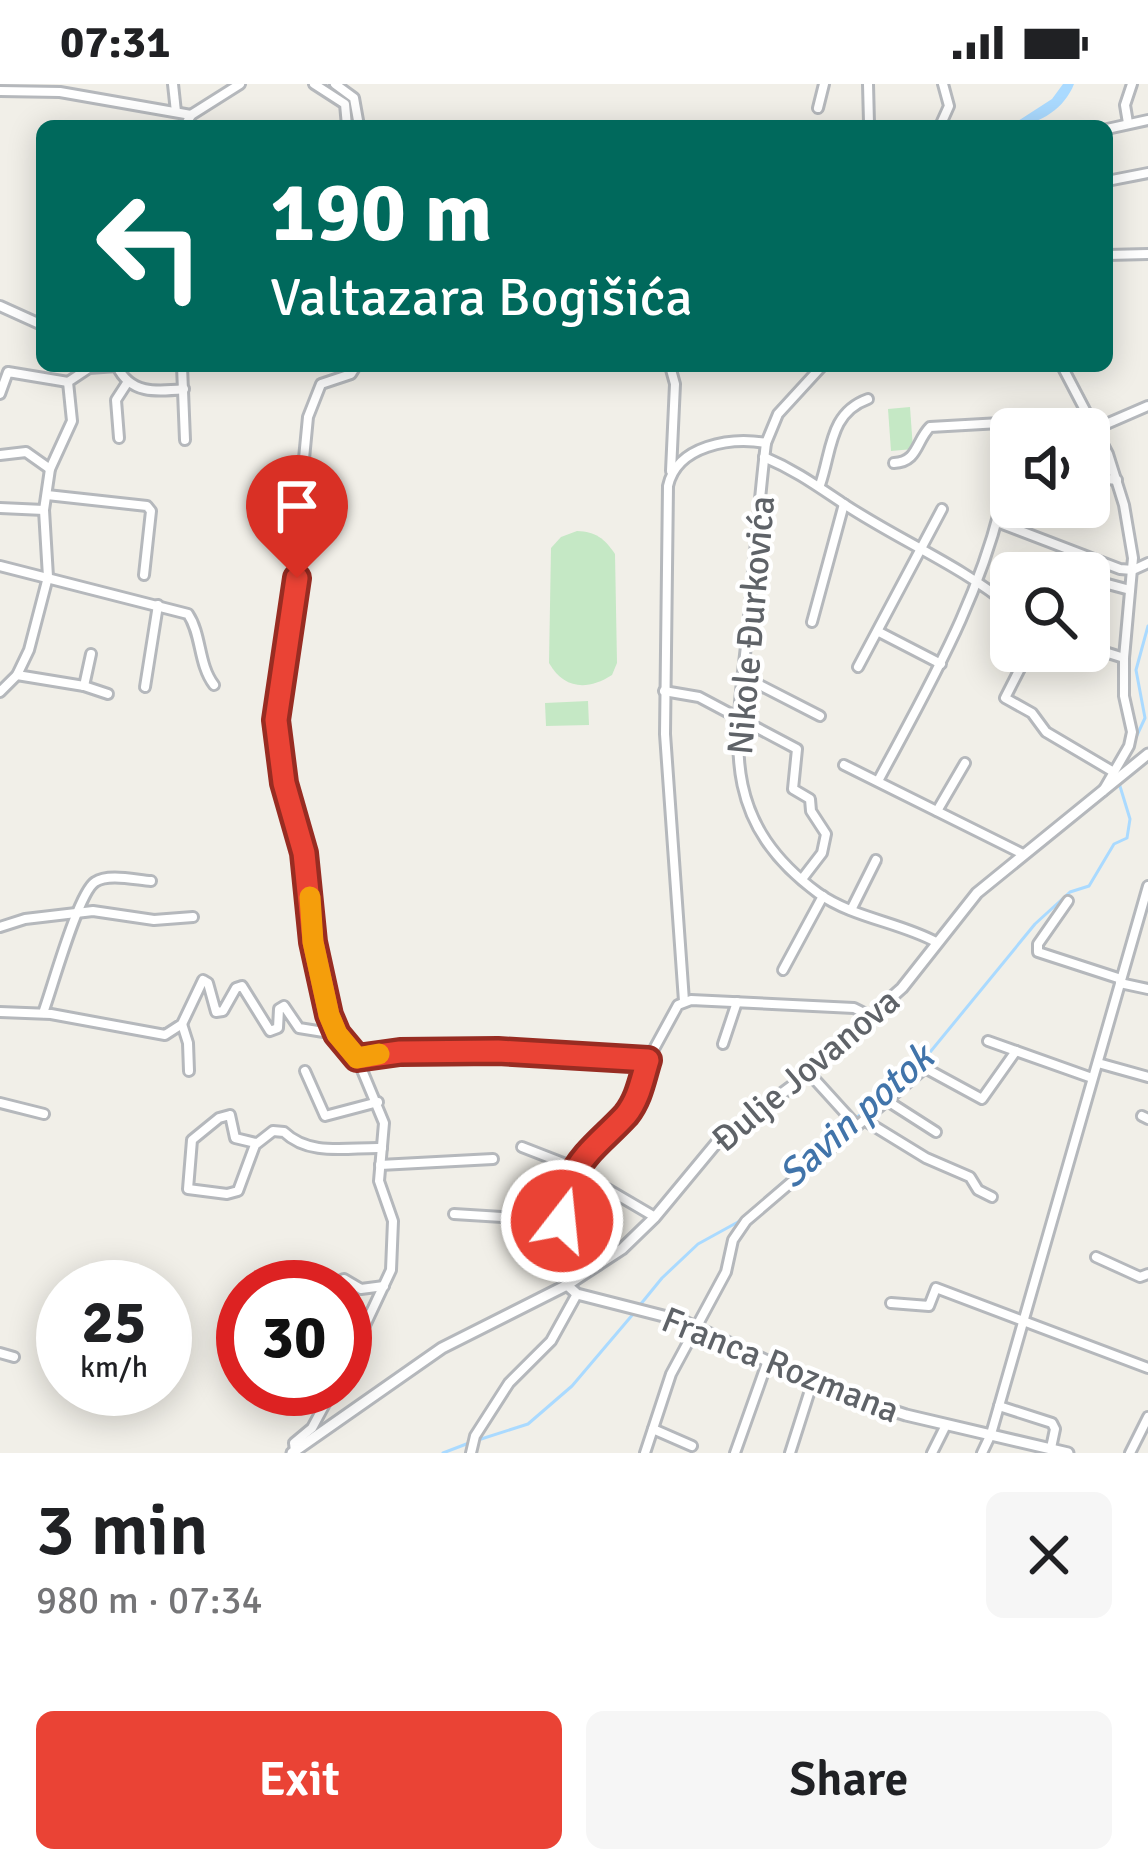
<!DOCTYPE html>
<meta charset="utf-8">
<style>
:root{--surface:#fff;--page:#f6f6f6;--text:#202124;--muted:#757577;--accent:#ea4335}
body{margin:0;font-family:Signika,sans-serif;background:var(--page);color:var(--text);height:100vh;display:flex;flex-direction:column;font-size:45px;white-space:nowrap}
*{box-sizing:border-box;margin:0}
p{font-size:39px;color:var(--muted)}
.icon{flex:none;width:66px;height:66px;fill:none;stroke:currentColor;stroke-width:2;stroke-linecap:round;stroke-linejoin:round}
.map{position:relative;height:1369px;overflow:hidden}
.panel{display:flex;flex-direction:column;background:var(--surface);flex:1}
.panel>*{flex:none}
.banner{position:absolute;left:36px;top:36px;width:1077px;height:252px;border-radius:18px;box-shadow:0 6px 30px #0003;background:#00695c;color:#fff;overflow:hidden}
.buttons{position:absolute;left:990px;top:324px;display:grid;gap:24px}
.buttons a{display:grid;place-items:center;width:120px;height:120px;border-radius:18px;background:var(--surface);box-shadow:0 6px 30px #0003;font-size:60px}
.speed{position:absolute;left:36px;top:1176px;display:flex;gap:24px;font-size:60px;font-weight:700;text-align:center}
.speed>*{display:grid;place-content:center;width:156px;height:156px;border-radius:50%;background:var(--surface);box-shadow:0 6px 30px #0003;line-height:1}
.speed small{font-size:30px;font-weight:400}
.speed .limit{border:18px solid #d22;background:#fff;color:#111}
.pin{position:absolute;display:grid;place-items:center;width:102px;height:102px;color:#fff;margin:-123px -51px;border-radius:50% 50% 50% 0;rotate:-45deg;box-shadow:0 0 12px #0007}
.pin .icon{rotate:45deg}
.me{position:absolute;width:132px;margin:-66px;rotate:16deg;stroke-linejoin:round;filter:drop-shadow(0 0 9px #0008)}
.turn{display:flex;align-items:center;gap:42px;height:252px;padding:0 36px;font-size:54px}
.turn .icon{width:156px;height:156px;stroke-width:2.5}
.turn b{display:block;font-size:84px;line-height:102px}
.round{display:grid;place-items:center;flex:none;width:126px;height:126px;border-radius:18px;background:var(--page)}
.summary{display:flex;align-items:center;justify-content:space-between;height:204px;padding:0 36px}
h1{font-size:72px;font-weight:600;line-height:90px}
.button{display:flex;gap:24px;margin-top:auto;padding:24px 36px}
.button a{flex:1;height:138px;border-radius:18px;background:var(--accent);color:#fff;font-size:48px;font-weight:600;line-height:138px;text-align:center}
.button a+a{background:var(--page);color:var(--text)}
.status{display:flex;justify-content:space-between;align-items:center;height:84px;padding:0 60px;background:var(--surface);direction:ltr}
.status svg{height:33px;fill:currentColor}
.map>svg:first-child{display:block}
.green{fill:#c5e8c5}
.water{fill:#aadaff}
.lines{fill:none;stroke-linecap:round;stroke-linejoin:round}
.stream{stroke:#aadaff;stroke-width:3}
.minor-casing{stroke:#b5b8bc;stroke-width:14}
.tertiary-casing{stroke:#b5b8bc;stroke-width:15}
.minor{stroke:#fff;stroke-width:8}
.tertiary{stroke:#fff;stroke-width:9}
.route-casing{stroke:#982c22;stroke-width:30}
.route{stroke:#ea4335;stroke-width:21}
.slow{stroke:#f59e0b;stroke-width:21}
.labels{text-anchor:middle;stroke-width:9;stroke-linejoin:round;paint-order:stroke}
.street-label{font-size:36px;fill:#5f6368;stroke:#fff}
.water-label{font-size:39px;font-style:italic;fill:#4174aa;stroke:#fff}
</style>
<div class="status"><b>07:31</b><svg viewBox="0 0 49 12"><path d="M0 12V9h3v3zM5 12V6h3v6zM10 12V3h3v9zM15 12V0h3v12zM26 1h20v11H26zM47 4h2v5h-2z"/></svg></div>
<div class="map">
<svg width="1148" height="1369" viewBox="0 0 1148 1369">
<rect width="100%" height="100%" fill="#f1efe8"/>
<g class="green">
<polygon points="910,323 913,365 891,367 888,325"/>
<path d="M577,447C596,448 604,454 615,470L617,579L612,591C587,607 564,605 549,579L551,464L561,453Z"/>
<polygon points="588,617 589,641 546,642 545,619"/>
</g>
<path class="water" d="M1063,0H1074C1064,26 1037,42 1010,42L1052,15Z"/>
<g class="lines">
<g class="stream">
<polyline points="1119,690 1145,634 1136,586 1148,542"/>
<polyline points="913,989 1035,840 1070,808 1089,802 1114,760 1127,754 1130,735 1119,699"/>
<polyline points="856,1034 901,1000"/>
<polyline points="640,1221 662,1194 698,1160 738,1138 849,1040"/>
<polyline points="478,1356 528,1340 572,1302 634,1229"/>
<polyline points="443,1369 469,1359"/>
</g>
<defs>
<g id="minor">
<polyline points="173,0 176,28"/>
<polyline points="314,0 345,20 347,42"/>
<polyline points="335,0 354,14 359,42"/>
<polyline points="868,0 869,39"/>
<polyline points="0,7 60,8 191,31"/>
<polyline points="818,24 824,0"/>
<polyline points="1128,39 1125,21 1132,0"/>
<polyline points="185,42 191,31 240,0"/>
<polyline points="940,42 949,22 943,0"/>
<polyline points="1107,45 1148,36"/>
<polyline points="1107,97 1148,89"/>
<polyline points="1107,171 1148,170"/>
<polyline points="0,222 42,241"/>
<path d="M117,282C130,310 156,308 184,305"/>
<polyline points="182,282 185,356"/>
<polyline points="670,282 675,300 671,387"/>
<path d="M822,282L778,330L766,359C759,416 755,475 749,533C739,644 711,730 818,809C853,834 899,838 936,858"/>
<polyline points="1062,282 1108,370 1124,421 1133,474 1124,574 1124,612 1132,648 1129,662 1103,707"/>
<polyline points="0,310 8,288 68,298"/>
<polyline points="1097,344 1148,322"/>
<polyline points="119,354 116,316 127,299"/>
<polyline points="0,371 26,368 50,385"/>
<path d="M764,373C795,386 817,402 844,420C900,457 960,481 1011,523"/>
<path d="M894,379C918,378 916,357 930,343L1090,334"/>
<polyline points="1089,393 1117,396"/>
<path d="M820,401C832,367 829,329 868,315"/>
<polyline points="47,411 147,422 151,427 144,491"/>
<polyline points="0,424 44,426"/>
<polyline points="997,438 1120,485 1133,486 1148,479"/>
<polyline points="1028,477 1070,489"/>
<path d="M0,482L188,530C202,551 198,580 214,601"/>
<polyline points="1089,495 1130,506"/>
<polyline points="812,538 844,420"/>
<polyline points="879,548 941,580"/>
<polyline points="1089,563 1124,574"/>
<polyline points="1029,567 1005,614 1032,629 1046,648 1112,687"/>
<polyline points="858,583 942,425"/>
<polyline points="17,591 84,602 108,610"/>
<polyline points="742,592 820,632"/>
<polyline points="84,602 91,570"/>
<polyline points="145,603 158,521"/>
<polyline points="664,607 699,613 797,665 793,705 810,715 811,727 826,750 822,769 802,795"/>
<polyline points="0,608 17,591 29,566 48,493 44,426 50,385 72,337 68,298 89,284 117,282"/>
<polyline points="844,681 1023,770"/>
<path d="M878,697C931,598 984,508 1006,398"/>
<polyline points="937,727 965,679"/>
<polyline points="1068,817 1038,860 1038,868 1121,895"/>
<polyline points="851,826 876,776"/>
<polyline points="0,843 25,835 93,827 154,836 193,833"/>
<polyline points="783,886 823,812"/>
<polyline points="1120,899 1148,905"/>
<path d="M684,917L665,650L668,402C677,361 731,353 766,359"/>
<polyline points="0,928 51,930 165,951 182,940 203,896 208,899 216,928 223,927 236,904 242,902 270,947 278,944 279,925 284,922 299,944 336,950"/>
<path d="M43,929C52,905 78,809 95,798C108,789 136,796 151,797"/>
<polyline points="182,940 188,959 189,987"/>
<polyline points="988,957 1092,994"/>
<polyline points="723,960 737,918"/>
<polyline points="357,974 424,967 648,976"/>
<polyline points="1098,979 1148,993"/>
<polyline points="305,987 325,1032 378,1018"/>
<polyline points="808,988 857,1042"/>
<polyline points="886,1016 936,1048"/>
<polyline points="0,1019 44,1030"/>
<polyline points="1142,1032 1148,1035"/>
<polyline points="864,1036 926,1074 970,1093 978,1106 992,1113"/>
<path d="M256,1059L235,1054L230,1031L219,1034L192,1056L188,1105L227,1110L238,1107L255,1061L273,1047L284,1048C310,1073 349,1063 382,1064"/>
<polyline points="522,1063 576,1084"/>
<polyline points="380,1081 493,1075"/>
<polyline points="592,1096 655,1133"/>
<polyline points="454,1130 563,1137"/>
<polyline points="1096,1173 1140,1193 1148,1190"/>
<polyline points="598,1181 562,1156 568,1100 591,1061 625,1032 636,1016 648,976 678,921 691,916 854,924 872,933"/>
<polyline points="325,1203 344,1195 361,1205 384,1202"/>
<polyline points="891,1219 929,1222 936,1204 1148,1284"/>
<polyline points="0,1269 14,1273"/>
<polyline points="345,1284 391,1186 393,1137 379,1097 384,1039 357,974 345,956 337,950 329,931 313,858 304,769 286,711 276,636 296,519 298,487 293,424 303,385 308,333 321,300 351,290 356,282"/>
<polyline points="999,1322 1052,1339 1055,1345 1051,1364"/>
<polyline points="653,1345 692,1362"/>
<polyline points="295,1367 294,1359 312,1344 333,1305"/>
<polyline points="471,1369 475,1352 509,1299 551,1257 577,1210"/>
<polyline points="645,1369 671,1290 726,1188 733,1156 746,1137 925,984 982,1015 1016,967"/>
<polyline points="735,1369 767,1279"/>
<polyline points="790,1369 812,1300"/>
<polyline points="932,1369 946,1341"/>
<polyline points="982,1369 991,1350 1148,802"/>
<polyline points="1130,1369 1148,1333"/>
</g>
<g id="tertiary">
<polyline points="567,1201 577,1210 683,1237 826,1305 906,1331 1068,1369"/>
<polyline points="292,1369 442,1264 567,1201 622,1165 655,1133 718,1057 792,1002 902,904 977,809 1148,670"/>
</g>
</defs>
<use href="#minor" class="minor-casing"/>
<use href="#tertiary" class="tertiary-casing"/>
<use href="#minor" class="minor"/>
<use href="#tertiary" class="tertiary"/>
</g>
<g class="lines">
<defs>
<path id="route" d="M297,494L276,636L284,699L304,769L313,858L329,931L337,950L357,974L400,968L498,967L648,976C642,995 639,1015 626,1031C605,1054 583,1068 569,1098C563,1111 565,1124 562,1137"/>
</defs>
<use href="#route" class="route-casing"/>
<use href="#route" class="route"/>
<polyline class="slow" points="310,813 313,858 329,931 337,950 357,974 379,970"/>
</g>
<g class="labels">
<g class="street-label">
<text transform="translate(750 541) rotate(-85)" y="13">Nikole Đurkovića</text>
<text transform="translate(805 985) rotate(-40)" y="13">Đulje Jovanova</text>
<text transform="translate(781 1280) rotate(22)" y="13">Franca Rozmana</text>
</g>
<g class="water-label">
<text transform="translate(855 1031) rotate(-42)" y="14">Savin potok</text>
</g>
</g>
</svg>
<div class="buttons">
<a><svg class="icon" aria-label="sound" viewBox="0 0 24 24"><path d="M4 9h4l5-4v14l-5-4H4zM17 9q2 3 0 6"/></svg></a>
<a><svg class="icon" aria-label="search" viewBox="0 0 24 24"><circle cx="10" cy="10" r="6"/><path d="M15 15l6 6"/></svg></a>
</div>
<div class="speed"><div>25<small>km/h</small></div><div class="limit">30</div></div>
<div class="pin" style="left:297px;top:494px;background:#d93025"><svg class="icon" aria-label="arrive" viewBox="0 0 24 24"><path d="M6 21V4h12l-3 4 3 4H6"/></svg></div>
<svg class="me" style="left:562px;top:1137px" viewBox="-20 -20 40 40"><circle r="17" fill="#ea4335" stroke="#fff" stroke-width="3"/><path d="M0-11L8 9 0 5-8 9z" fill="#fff"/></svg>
<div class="banner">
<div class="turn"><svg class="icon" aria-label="left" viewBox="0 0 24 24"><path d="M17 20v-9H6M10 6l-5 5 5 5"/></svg><div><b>190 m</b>Valtazara Bogišića</div></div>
</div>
</div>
<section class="panel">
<div class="summary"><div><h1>3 min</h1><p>980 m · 07:34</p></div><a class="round"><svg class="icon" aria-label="close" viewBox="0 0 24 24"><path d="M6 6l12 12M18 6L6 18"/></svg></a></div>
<div class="button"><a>Exit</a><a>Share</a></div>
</section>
